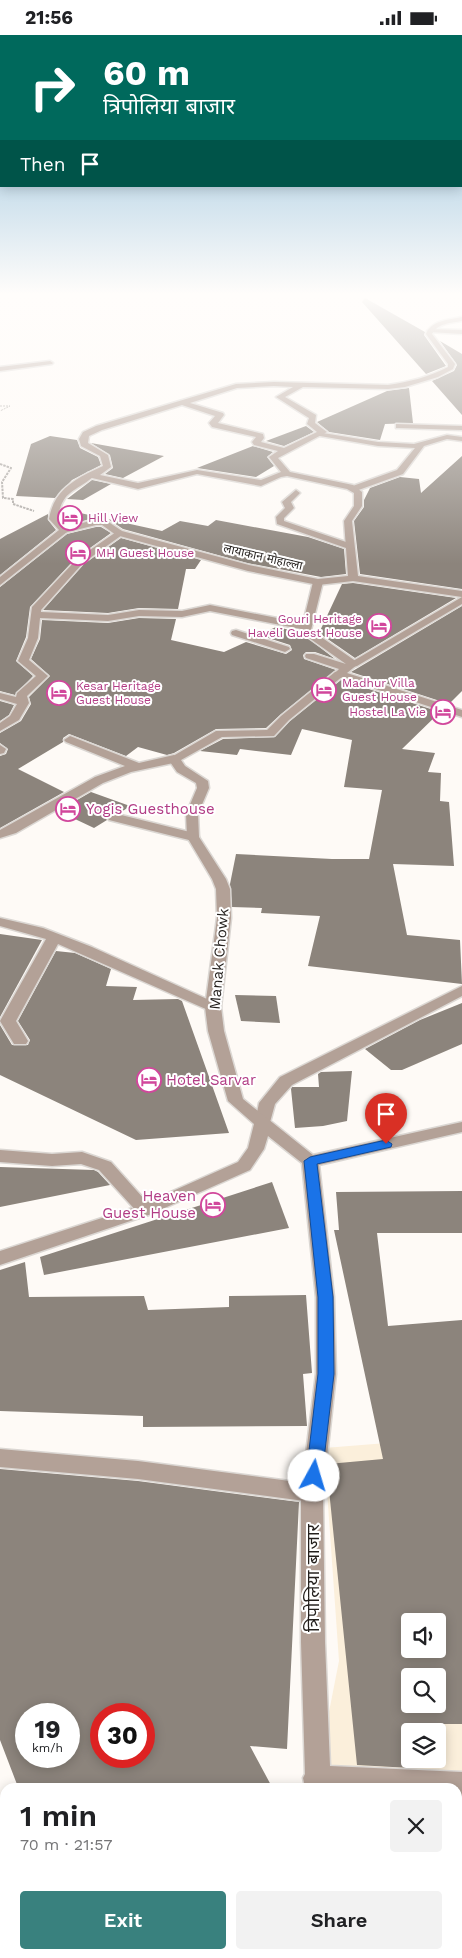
<!DOCTYPE html>
<meta charset="utf-8">
<style>
:root{--surface:#fff;--page:#f2f2f2;--text:#202124;--muted:#757577;--accent:#39817e}
body{margin:0;font-family:"Work Sans","Noto Sans Devanagari",sans-serif;background:var(--page);color:var(--text);height:100vh;display:flex;flex-direction:column;font-size:19px;white-space:nowrap}
*{box-sizing:border-box;margin:0}
p{font-size:16px;color:var(--muted)}
.icon{flex:none;width:28px;height:28px;fill:none;stroke:currentColor;stroke-width:2;stroke-linecap:round;stroke-linejoin:round}
.map{position:relative;flex:1;overflow:hidden}
.sheet{position:absolute;left:0px;top:1748px;width:462px;height:176px;display:flex;flex-direction:column;background:var(--surface);border-radius:15px 15px 0 0;box-shadow:0 2px 12px #0003}
.sheet>*{flex:none}
.hud{position:absolute;left:0px;top:0px;width:462px;height:152px;box-shadow:0 2px 12px #0003;background:#00695c;color:#fff;overflow:hidden}
.buttons{position:absolute;left:401px;top:1578px;display:grid;gap:10px}
.buttons a{display:grid;place-items:center;width:45px;height:45px;border-radius:5px;background:var(--surface);box-shadow:0 2px 12px #0003;font-size:25px}
.speed{position:absolute;left:15px;top:1668px;display:flex;gap:10px;font-size:25px;font-weight:700;text-align:center}
.speed>*{display:grid;place-content:center;width:65px;height:65px;border-radius:50%;background:var(--surface);box-shadow:0 2px 12px #0003;line-height:1}
.speed small{font-size:12px;font-weight:400}
.speed .limit{border:8px solid #d22;background:#fff;color:#111}
.pin{position:absolute;display:grid;place-items:center;width:42px;height:42px;color:#fff;margin:-51px -21px;border-radius:50% 50% 50% 0;rotate:-45deg;box-shadow:0 0 5px #0007}
.pin .icon{rotate:45deg}
.me{position:absolute;width:55px;margin:-28px;rotate:6deg;stroke-linejoin:round;filter:drop-shadow(0 0 4px #0008)}
.turn{display:flex;align-items:center;gap:18px;height:105px;padding:0 20px;font-size:22px}
.turn .icon{width:65px;height:65px;stroke-width:2.5}
.turn b{display:block;font-size:35px;line-height:42px}
.then{display:flex;align-items:center;height:48px;padding:0 20px;background:#0003;gap:10px;font-size:19px}
.round{display:grid;place-items:center;flex:none;width:52px;height:52px;border-radius:5px;background:var(--page)}
.head{display:flex;align-items:center;justify-content:space-between;height:85px;padding:0 20px}
h1{font-size:30px;font-weight:600;line-height:38px}
.button{display:flex;gap:10px;margin-top:auto;padding:10px 20px}
.button a{flex:1;height:58px;border-radius:5px;background:var(--accent);color:#fff;font-size:20px;font-weight:600;line-height:58px;text-align:center}
.button a+a{background:var(--page);color:var(--text)}
.status{display:flex;justify-content:space-between;align-items:center;height:35px;padding:0 25px;background:var(--surface);direction:ltr}
.status svg{height:14px;fill:currentColor}
.map>svg:first-child{display:block}
.commercial{fill:#fbefdb;fill-rule:evenodd}
.building{fill:#8c847c;fill-rule:evenodd}
.lines{fill:none;stroke-linecap:round;stroke-linejoin:round}
.lane-casing{stroke:#dbd7d3;stroke-width:3}
.street-casing{stroke:#dbd7d3;stroke-width:3}
.path-far1{stroke:#ada9a5;stroke-width:1;stroke-dasharray:2 1;stroke-linecap:butt}
.path{stroke:#ada9a5;stroke-width:2;stroke-dasharray:2.5 1;stroke-linecap:butt}
.lane{fill:#b3a197;fill-rule:evenodd}
.street{fill:#b3a197;fill-rule:evenodd}
.route{fill:#1a73e8;stroke:#114b97}
.labels{text-anchor:middle;stroke-width:4;stroke-linejoin:round;paint-order:stroke}
.far-hotel-label{font-size:12px;fill:#b23c85;stroke:#fff;text-anchor:start}
.far-street-label{font-size:12px;fill:#231f1c;stroke:#fff}
.hotel-label{font-size:15px;fill:#b23c85;stroke:#fff;text-anchor:start}
.street-label{font-size:15px;fill:#231f1c;stroke:#fff}
.near-street-label{font-size:18px;fill:#231f1c;stroke:#fff}
</style>
<div class="status"><b>21:56</b><svg viewBox="0 0 49 12"><path d="M0 12V9h3v3zM5 12V6h3v6zM10 12V3h3v9zM15 12V0h3v12zM26 1h20v11H26zM47 4h2v5h-2z"/></svg></div>
<div class="map">
<svg width="462" height="1923" viewBox="0 0 462 1923">
<rect width="100%" height="100%" fill="#fefaf6"/>
<path class="commercial" d="M462,1402V1923H342L341,1919H458V1752H318L316,1743L339,1626L324,1413ZM410,1586H438V1614H410ZM410,1641H438V1669H410ZM410,1696H438V1724H410Z"/>
<g class="building">
<polygon points="365,263 425,297 424,300 446,331 426,339 362,267"/>
<polygon points="440,306 462,319 462,380 432,346 454,336 457,330"/>
<polygon points="409,353 413,388 385,389 380,405 329,397 317,387 387,356"/>
<polygon points="306,391 314,397 284,411 266,406"/>
<polygon points="50,401 77,405 80,413 98,422 101,430 72,445 55,463 16,461 31,409"/>
<polygon points="91,408 164,421 123,443 105,439 113,433 110,420"/>
<polygon points="253,411 273,417 267,422 274,431 256,442 197,433"/>
<polygon points="462,421 462,554 360,539 354,486 364,472 364,465 370,453 400,442 419,444 421,458"/>
<polygon points="92,445 111,449 83,465 67,464"/>
<polygon points="62,474 162,496 180,486 208,491 216,485 308,502 344,514 346,539 321,542 247,528 123,494 108,484 96,482 67,491 60,482"/>
<polygon points="48,479 48,485 56,495 0,540 0,504"/>
<polygon points="96,492 101,492 111,498 76,523 30,572 26,602 16,626 33,641 15,660 0,656 0,552 67,499"/>
<polygon points="121,503 201,525 195,534 186,534 178,574 139,573 108,578 43,575 84,529"/>
<polygon points="353,548 456,563 355,623 319,598 342,549"/>
<polygon points="462,571 462,656 449,669 351,637"/>
<polygon points="139,583 176,584 171,605 224,617 246,607 286,619 292,615 290,610 259,600 276,592 300,597 335,624 315,617 306,617 303,620 304,624 336,635 280,680 266,693 216,694 174,718 167,720 138,712 126,721 69,699 63,703 63,707 18,734 64,757 0,793 0,721 6,719 8,714 0,708 0,698 21,686 31,669 29,662 50,641 31,624 40,604 42,585 108,588"/>
<polygon points="341,645 440,677 402,714 435,718 428,737 441,738 440,766 449,767 454,831 393,829 407,900 460,905 462,949 308,931 320,881 261,878 262,873 232,872 230,849 236,819 332,824 369,824 382,755 344,752 352,705 302,694 291,720 240,714 237,720 200,716 223,704 275,702 290,686"/>
<polygon points="0,666 14,670 9,680 0,686"/>
<polygon points="91,757 130,771 120,778 112,776 105,782 107,785 94,793 58,776"/>
<polygon points="0,899 42,905 0,982"/>
<polygon points="56,916 75,918 111,934 106,951 137,952 133,965 178,964 182,966 229,1098 136,1105 0,1040 0,990 12,1010 28,1010 30,1005 18,986"/>
<polygon points="235,960 276,961 280,988 241,986"/>
<polygon points="462,968 462,1009 402,1035 391,1035 365,1014 420,985"/>
<polygon points="352,1036 347,1086 323,1091 295,1093 291,1054 292,1052 319,1052 318,1039 321,1037"/>
<polygon points="0,1132 94,1135 98,1137 110,1150 0,1172"/>
<polygon points="272,1147 289,1193 44,1240 40,1222"/>
<path d="M462,1156V1198H377L388,1291L462,1285V1689H426L427,1694H405L410,1733L357,1730L327,1435L328,1429L383,1424L334,1195H339L336,1157ZM410,1586H438V1614H410ZM410,1641H438V1669H410Z"/>
<polygon points="25,1227 29,1262 144,1261 148,1275 229,1272 229,1261 306,1260 312,1338 303,1339 307,1391 143,1392 143,1381 0,1376 0,1235"/>
<path d="M0,1434L138,1446L299,1467L287,1714L250,1711L272,1752H18L0,1705ZM26,1679H69V1721H26ZM101,1679H144V1721H101Z"/>
</g>
<g class="lines">
<defs>
<g id="lane">
<polygon points="430,294 462,295 462,299 428,297 427,296"/>
<polygon points="50,326 53,328 52,329 0,336 0,332"/>
<polygon points="317,397 378,407 414,409 447,400 462,402 462,406 447,404 424,411 403,439 353,457 349,454 350,452 397,435 415,413 378,411 320,401 316,399"/>
<path d="M88,438L95,440C77,457 62,454 58,483L67,493V497L0,550V542L59,495L49,484C53,460 67,449 88,438Z"/>
<polygon points="296,455 300,458 291,467 294,473 284,483 284,486 352,509 352,513 346,513 277,489 276,482 285,473 282,467"/>
<polygon points="119,495 122,496 122,500 83,528 41,575 41,577 108,580 139,575 182,576 210,570 303,588 313,547 315,545 321,545 323,547 311,595 357,627 358,629 347,638 462,675 462,682 335,641 334,639 339,634 306,623 305,621 306,619 314,619 346,629 302,598 301,594 210,576 182,582 139,581 108,586 40,583 38,603 29,625 48,641 27,661 29,668 19,685 0,696 0,688 10,681 17,669 0,664 0,658 16,662 17,658 36,641 18,626 28,603 32,572 77,524"/>
<polygon points="236,595 289,612 290,614 285,617 232,600 231,598 232,596"/>
<polygon points="70,701 139,728 174,720 180,724 178,727 131,737 103,748 16,798 0,803 0,795 95,742 125,731 66,707 64,705"/>
<polygon points="0,710 6,714 4,718 0,719"/>
<polygon points="113,778 198,799 199,802 193,806 109,785 107,782"/>
<polygon points="0,883 43,893 92,912 218,969 221,972 218,975 208,975 58,909 16,986 28,1006 26,1009 14,1009 0,986 46,904 0,891"/>
<polygon points="462,951 462,961 292,1050 275,1069 269,1091 263,1092 257,1091 255,1087 259,1068 280,1042"/>
<polygon points="0,1115 52,1119 82,1117 111,1127 154,1175 151,1179 145,1181 139,1179 99,1135 81,1129 52,1131 0,1127"/>
<polygon points="0,1414 138,1426 312,1449 320,1452 323,1458 320,1464 312,1467 138,1444 0,1432"/>
</g>
<g id="street">
<path d="M462,282V286C451,288 438,288 432,299L455,329L453,334L438,342L405,352L388,354L303,352L285,362L316,380L315,388L327,397L278,423L290,437L353,450L362,457V471L352,486L358,541L462,556V562L353,546L318,550L248,536L116,500L102,490H96L64,498L59,495L96,484L107,486L122,496L249,530L318,544L348,541L344,486L354,471V458L347,454L287,441L281,442L261,451L197,439L138,454L88,442V438L103,431L100,421L81,411L79,404L83,397L96,391L236,349L274,347L388,350C409,347 429,342 448,332V329L426,299C432,285 448,285 462,282ZM274,351L293,352L276,362L309,383L307,389L317,397L284,413L261,407L264,403L263,399L218,388L224,380L223,378L190,368L237,353ZM182,370L215,381L209,388L212,392L256,402L252,407L254,410L278,416L269,422L281,437L261,445L197,435L138,448L100,440L111,432L108,420L88,408L89,401L102,395Z"/>
<polygon points="396,389 462,391 462,395 399,393 396,393"/>
<polygon points="462,562 462,569 357,631 353,632 348,629"/>
<polygon points="339,636 343,637 344,639 343,641 289,685 274,701 222,702 181,725 185,731 208,746 209,753 198,779 199,802 226,844 230,854 231,883 221,972 224,996 243,1064 313,1120 462,1087 462,1097 319,1130 334,1262 336,1339 323,1458 325,1607 330,1731 462,1737 462,1761 458,1761 458,1752 305,1752 303,1743 305,1739 301,1607 301,1458 316,1339 316,1262 302,1128 268,1101 264,1114 250,1135 151,1179 0,1230 0,1216 139,1171 238,1127 248,1113 254,1089 228,1066 208,996 205,972 217,883 216,854 212,844 187,802 186,779 197,753 196,748 177,737 168,724 216,696 267,695 281,681 335,637"/>
<polygon points="327,1919 355,1919 356,1923 328,1923"/>
</g>
</defs>
<use href="#lane" class="lane-casing"/>
<use href="#street" class="street-casing"/>
<polyline class="path-far1" points="0,371 10,371 0,376"/>
<polyline class="path" points="0,429 11,433 2,447 3,463 13,464 13,469 34,476"/>
<use href="#lane" class="lane"/>
<use href="#street" class="street"/>
</g>
<linearGradient id="sky" x2="0" y2="1"><stop stop-color="#7eb4d6"/><stop offset="0.49" stop-color="#fffdfb"/><stop offset="1" stop-color="#fffdfb" stop-opacity="0"/></linearGradient>
<rect width="462" height="529" fill="url(#sky)"/>
<polygon class="route" points="386,1105 392,1109 391,1112 317,1129 333,1262 334,1339 322,1441 320,1446 314,1448 309,1446 306,1441 318,1339 318,1262 304,1126 310,1122"/>
<defs>
<symbol id="hotel-ring" viewBox="-11 -11 22 22"><circle r="9.5" fill="#fff" stroke="#d1479c" stroke-width="1.5"/><path d="M-6-4.5h1.5V1H6V5H4.5V3h-9V5H-6ZM-4 0a1.8 1.8 0 1 1 3.6 0ZM.5 0V-2.5h3Q6-2.5 6 0Z" fill="#d1479c"/></symbol>
</defs>
<g fill-rule="evenodd">
<use href="#hotel-ring" x="56" y="469" width="28" height="28"/>
<use href="#hotel-ring" x="64" y="504" width="28" height="28"/>
<use href="#hotel-ring" x="365" y="577" width="28" height="28"/>
<use href="#hotel-ring" x="310" y="641" width="28" height="28"/>
<use href="#hotel-ring" x="45" y="644" width="28" height="28"/>
<use href="#hotel-ring" x="429" y="663" width="28" height="28"/>
<use href="#hotel-ring" x="54" y="760" width="28" height="28"/>
<use href="#hotel-ring" x="135" y="1031" width="28" height="28"/>
<use href="#hotel-ring" x="199" y="1156" width="28" height="28"/>
</g>
<g class="labels">
<g class="far-hotel-label">
<text x="88" y="487">Hill View</text>
<text x="96" y="522">MH Guest House</text>
<text x="362" y="588" text-anchor="end">Gouri Heritage<tspan x="362" dy="14">Haveli Guest House</tspan></text>
<text x="342" y="652">Madhur Villa<tspan x="342" dy="14">Guest House</tspan></text>
<text x="76" y="655">Kesar Heritage<tspan x="76" dy="14">Guest House</tspan></text>
<text x="426" y="681" text-anchor="end">Hostel La Vie</text>
</g>
<g class="far-street-label">
<text transform="translate(263 522) rotate(13)" y="4">लायाकान मोहाल्ला</text>
</g>
<g class="hotel-label">
<text x="86" y="779">Yogis Guesthouse</text>
<text x="166" y="1050">Hotel Sarvar</text>
<text x="196" y="1166" text-anchor="end">Heaven<tspan x="196" dy="17">Guest House</tspan></text>
</g>
<g class="street-label">
<text transform="translate(219 924) rotate(-85)" y="5">Manak Chowk</text>
</g>
<g class="near-street-label">
<text transform="translate(313 1543) rotate(-90)" y="6">त्रिपोलिया बाजार</text>
</g>
</g>
</svg>
<div class="buttons">
<a><svg class="icon" aria-label="sound" viewBox="0 0 24 24"><path d="M4 9h4l5-4v14l-5-4H4zM17 9q2 3 0 6"/></svg></a>
<a><svg class="icon" aria-label="search" viewBox="0 0 24 24"><circle cx="10" cy="10" r="6"/><path d="M15 15l6 6"/></svg></a>
<a><svg class="icon" aria-label="layers" viewBox="0 0 24 24"><path d="M12 4l9 5-9 5-9-5zM3 14l9 5 9-5"/></svg></a>
</div>
<div class="speed"><div>19<small>km/h</small></div><div class="limit">30</div></div>
<div class="pin" style="left:386px;top:1109px;background:#d93025"><svg class="icon" aria-label="arrive" viewBox="0 0 24 24"><path d="M6 21V4h12l-3 4 3 4H6"/></svg></div>
<svg class="me" style="left:314px;top:1441px" viewBox="-20 -20 40 40"><circle r="19" fill="#fff"/><path d="M0-13L10 11 0 6-10 11z" fill="#1a73e8"/></svg>
<div class="hud">
<div class="turn"><svg class="icon" aria-label="right" viewBox="0 0 24 24"><path d="M7 20v-9h11M14 6l5 5-5 5"/></svg><div><b>60 m</b>त्रिपोलिया बाजार</div></div>
<div class="then">Then<svg class="icon" aria-label="arrive" viewBox="0 0 24 24"><path d="M6 21V4h12l-3 4 3 4H6"/></svg></div>
</div>
<section class="sheet">
<div class="head"><div><h1>1 min</h1><p>70 m · 21:57</p></div><a class="round"><svg class="icon" aria-label="close" viewBox="0 0 24 24"><path d="M6 6l12 12M18 6L6 18"/></svg></a></div>
<div class="button"><a>Exit</a><a>Share</a></div>
</section>
</div>
